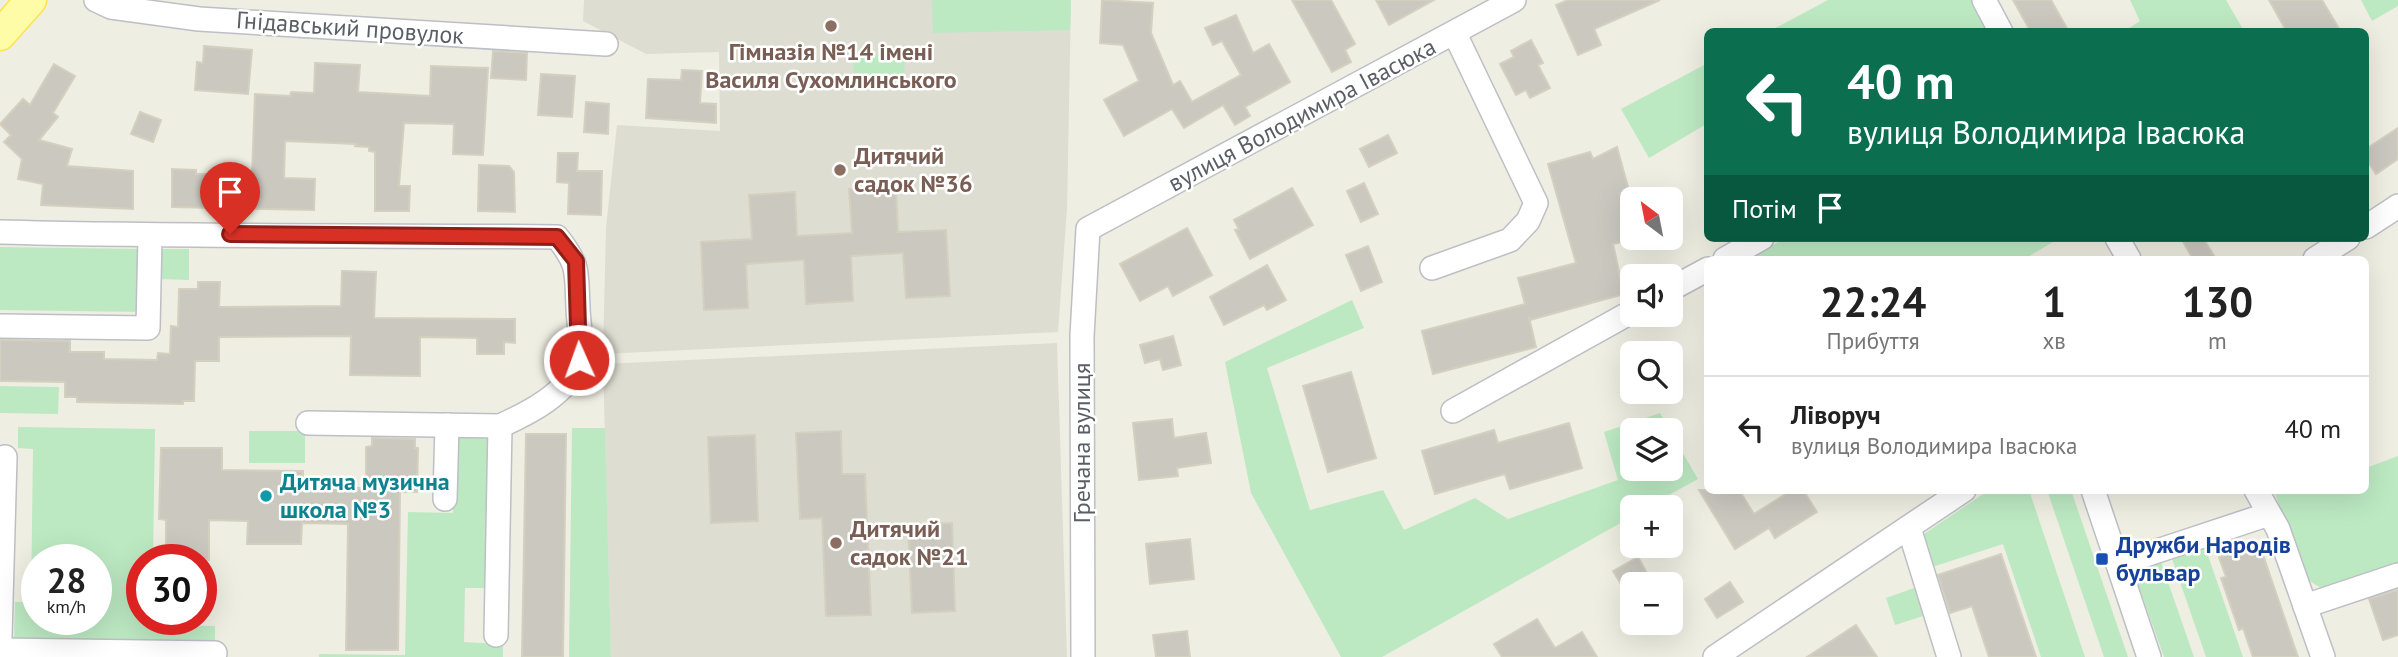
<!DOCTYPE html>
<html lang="uk">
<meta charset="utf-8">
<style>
:root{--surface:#fff;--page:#f6f6f6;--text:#222;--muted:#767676;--line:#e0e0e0}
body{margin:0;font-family:"PT Sans",sans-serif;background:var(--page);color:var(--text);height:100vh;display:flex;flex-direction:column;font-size:26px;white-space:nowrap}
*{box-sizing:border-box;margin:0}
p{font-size:23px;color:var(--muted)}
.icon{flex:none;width:38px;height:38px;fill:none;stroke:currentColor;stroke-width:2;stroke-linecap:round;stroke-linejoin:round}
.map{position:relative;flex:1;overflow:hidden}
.side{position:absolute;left:1704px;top:256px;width:665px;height:238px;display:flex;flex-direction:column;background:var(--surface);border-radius:10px;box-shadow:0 7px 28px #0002}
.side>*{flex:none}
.top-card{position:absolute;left:1704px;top:28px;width:665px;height:214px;border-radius:10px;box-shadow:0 7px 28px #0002;background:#0b6e4f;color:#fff;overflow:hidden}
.needle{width:46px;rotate:328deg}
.controls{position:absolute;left:1620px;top:187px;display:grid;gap:14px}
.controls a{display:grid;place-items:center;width:63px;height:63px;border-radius:10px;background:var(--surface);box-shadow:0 7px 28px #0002;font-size:35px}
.speed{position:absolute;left:21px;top:544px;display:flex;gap:14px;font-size:35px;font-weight:700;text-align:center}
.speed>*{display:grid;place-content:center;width:91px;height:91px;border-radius:50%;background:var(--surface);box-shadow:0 7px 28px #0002;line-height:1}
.speed small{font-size:18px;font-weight:400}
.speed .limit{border:10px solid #d22;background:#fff;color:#111}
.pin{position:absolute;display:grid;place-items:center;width:60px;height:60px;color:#fff;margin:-72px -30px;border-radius:50% 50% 50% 0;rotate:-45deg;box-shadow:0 0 7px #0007}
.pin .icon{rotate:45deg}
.me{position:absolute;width:77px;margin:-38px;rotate:358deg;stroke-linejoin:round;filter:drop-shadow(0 0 5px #0008)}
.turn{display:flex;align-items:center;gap:24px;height:147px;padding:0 28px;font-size:32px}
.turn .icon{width:91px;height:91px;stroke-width:2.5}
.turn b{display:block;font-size:49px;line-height:60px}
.then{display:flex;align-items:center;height:66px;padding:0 28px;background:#0003;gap:14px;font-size:26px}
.eta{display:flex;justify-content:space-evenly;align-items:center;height:119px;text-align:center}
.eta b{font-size:42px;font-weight:700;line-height:49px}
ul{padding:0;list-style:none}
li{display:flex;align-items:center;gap:21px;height:105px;padding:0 28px;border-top:2px solid var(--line)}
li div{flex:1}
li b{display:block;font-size:26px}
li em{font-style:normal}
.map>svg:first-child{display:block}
.education{fill:#deddd1}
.green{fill:#bce9c2;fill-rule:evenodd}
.building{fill:#cac8bf;stroke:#d4d0c0;stroke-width:2}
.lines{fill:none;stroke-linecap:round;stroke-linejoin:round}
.minor-casing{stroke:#bcbfc5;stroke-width:26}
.major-casing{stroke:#fee34c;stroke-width:33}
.minor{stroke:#fff;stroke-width:23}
.major{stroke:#fffca7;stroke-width:30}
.route-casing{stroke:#8d1f18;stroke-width:18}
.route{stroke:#d93025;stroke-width:12}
.education-dot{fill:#8d6e63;stroke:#fff;stroke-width:2.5}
.culture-dot{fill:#0f9aa8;stroke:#fff;stroke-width:2.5}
.transit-dot{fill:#1a4fb4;stroke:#fff;stroke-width:2.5}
.labels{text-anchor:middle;stroke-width:5;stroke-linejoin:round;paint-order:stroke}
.street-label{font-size:24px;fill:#5a5e65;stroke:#fff}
.education-label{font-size:24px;font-weight:bold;fill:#785e54;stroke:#fff;text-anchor:start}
.culture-label{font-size:24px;font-weight:bold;fill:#0d838f;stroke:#fff;text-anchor:start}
.transit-label{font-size:24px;font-weight:bold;fill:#164399;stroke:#fff;text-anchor:start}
</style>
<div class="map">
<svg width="2398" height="657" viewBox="0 0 2398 657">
<rect width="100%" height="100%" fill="#efeee2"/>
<g class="education">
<polygon points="584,0 1071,0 1067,209 1058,332 603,354 606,228 617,125 720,131 719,52 646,54 583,21"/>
<polygon points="1057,343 1067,657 611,657 603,364"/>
</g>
<g class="green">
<polygon points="932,0 1071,0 1070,30 933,33"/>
<polygon points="1828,0 1974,0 1992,32 1768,32"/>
<polygon points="2130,0 2226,0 2244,31 2125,31 2140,21"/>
<polygon points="2361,0 2398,0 2398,6 2372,21"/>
<polygon points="904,54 905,84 854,85 853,55"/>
<polygon points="1708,63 1708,123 1649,158 1621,109"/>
<polygon points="1785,238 2060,238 2024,259 1749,259"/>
<polygon points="0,247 142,249 141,312 0,310"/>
<polygon points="160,249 189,249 189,280 160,279"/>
<polygon points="1352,300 1364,328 1267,368 1310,510 1383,490 1404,530 1475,498 1508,519 1618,480 1604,432 1660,413 1670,430 1633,430 1633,469 1671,469 1671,433 1698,479 1647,507 1633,508 1633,516 1382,657 1341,657 1251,493 1225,362"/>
<polygon points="0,386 59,387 58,414 0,413"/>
<path d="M18,427L155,429L153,560H142V620H152L153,625L215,626V644L14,641L15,602H31L33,449L18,448ZM37,560H96V620H37Z"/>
<polygon points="572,428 605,428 611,657 569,657"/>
<rect x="249" y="431" width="56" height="32"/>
<polygon points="454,435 491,435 489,588 465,588 464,642 503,644 503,657 319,657 319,654 405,655 408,512 453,513"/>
<polygon points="2398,456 2398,563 2331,586 2321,588 2308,580 2275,494 2301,490 2366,490 2366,468"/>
<polygon points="1989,490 2029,490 2085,657 2041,657 2003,544 1929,568 1918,538"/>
<polygon points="2047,490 2069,490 2072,493 2128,657 2104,657"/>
<polygon points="2204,544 2243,657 2206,657 2171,556"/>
<polygon points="2160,559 2194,657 2164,657 2135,576 2147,564"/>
<polygon points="1914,588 1923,616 1895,625 1886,598"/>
</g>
<g class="building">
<polygon points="1102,0 1153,3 1151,33 1173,85 1180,81 1192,102 1241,75 1222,41 1213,45 1205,28 1236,15 1253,53 1269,44 1290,82 1245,107 1250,116 1235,125 1223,105 1184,128 1172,109 1124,136 1104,100 1139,81 1123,45 1100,43"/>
<polygon points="1292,0 1331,0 1355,44 1345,50 1351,62 1332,72"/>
<polygon points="1376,0 1434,0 1389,25"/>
<polygon points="1568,0 1660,0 1594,29 1601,45 1578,55 1556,5"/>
<polygon points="2013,0 2051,0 2069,32 2031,32"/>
<polygon points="2269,0 2322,0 2341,32 2287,32"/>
<polygon points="1531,40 1543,63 1538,65 1550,88 1530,98 1526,90 1516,95 1500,64 1514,57 1511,51"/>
<polygon points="204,46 252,50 248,94 195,90 197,62 203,63"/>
<polygon points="493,51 527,53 526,80 491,78"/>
<polygon points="315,63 360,65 358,92 430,96 431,66 488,68 483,155 453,154 454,124 404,123 399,186 410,186 409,211 375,211 375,152 369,151 369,147 355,146 356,144 285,141 284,178 315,179 314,210 172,207 172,169 196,170 196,174 252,174 255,94 290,96 291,92 314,93"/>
<polygon points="54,64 75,76 53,113 58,117 39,140 72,149 67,166 133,171 133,209 41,205 43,184 18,179 22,159 4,142 11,135 0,124 23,99 30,105"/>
<polygon points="682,70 702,71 700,103 716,104 716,123 646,118 648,79 681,80"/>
<polygon points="541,74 575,76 572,117 538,115"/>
<polygon points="586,102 609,104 608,134 584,132"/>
<polygon points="140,112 161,120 153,142 131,134"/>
<polygon points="2398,128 2398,159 2376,174 2366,159 2366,149"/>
<polygon points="1388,135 1397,153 1369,167 1360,149"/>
<polygon points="1617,147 1633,205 1633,240 1613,244 1624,294 1530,320 1529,317 1536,347 1433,374 1422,331 1525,304 1518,278 1576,263 1548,164 1590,152 1593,159"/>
<polygon points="558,153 578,153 577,171 602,171 601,215 568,214 569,183 557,182"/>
<polygon points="479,165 509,166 514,172 515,212 478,211"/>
<polygon points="1364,183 1378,214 1361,222 1347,191"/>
<polygon points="896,187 898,232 946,230 950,296 906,298 903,253 851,256 853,301 806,304 804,260 746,264 748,308 704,310 701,242 752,239 749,195 795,192 797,236 852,233 849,189"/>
<polygon points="1292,188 1313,225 1250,259 1235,230 1239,229 1234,220"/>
<polygon points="1187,228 1212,275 1173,296 1168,286 1140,301 1120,264"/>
<polygon points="2181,238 2203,238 2216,259 2193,259"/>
<polygon points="1368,246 1382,282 1361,291 1346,255"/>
<polygon points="1267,265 1286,300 1267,310 1264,305 1224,325 1210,297"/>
<polygon points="342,271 376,272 374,318 515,319 515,343 504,342 504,354 477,354 477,338 420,337 420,376 350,375 351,336 219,337 219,361 195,361 194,401 183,401 183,404 77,402 77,397 65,397 65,382 0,381 0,340 70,341 70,352 104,352 104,359 157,360 158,353 170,354 171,326 178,327 179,289 198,289 198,282 220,282 219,307 341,306"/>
<polygon points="1173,336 1181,365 1163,370 1160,359 1145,363 1140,345"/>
<polygon points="1351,372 1376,458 1328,472 1303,386"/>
<polygon points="1172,419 1174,438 1206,433 1211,463 1177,468 1178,476 1139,480 1133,423"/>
<polygon points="1569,423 1582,468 1510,489 1505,474 1435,494 1422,451 1494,430 1498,443"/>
<polygon points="841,431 842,474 865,474 871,615 826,616 822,518 800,519 796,433"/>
<polygon points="526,434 566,434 563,657 522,657"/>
<polygon points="755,435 758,521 711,523 708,437"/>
<polygon points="372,438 415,439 415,448 418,448 417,492 400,492 398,650 346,650 348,524 302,523 301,544 247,544 248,521 209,520 209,560 166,560 166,520 159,519 161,448 222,448 222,470 303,471 303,488 366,488 366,447 372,446"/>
<polygon points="1699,490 1739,490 1754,514 1792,490 1803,490 1817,512 1775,538 1769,528 1735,549"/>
<polygon points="952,523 955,611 912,613 908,525"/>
<polygon points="1190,539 1194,579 1150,584 1146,544"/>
<polygon points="2259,543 2275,590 2298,657 2253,657 2243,628 2239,630 2221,578 2226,577 2219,557"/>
<polygon points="2001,554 2036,657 1989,657 1972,606 1950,613 1938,575"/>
<polygon points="1638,557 1653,584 1621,584 1613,571"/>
<polygon points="1730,582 1743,602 1717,618 1705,599"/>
<polygon points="2398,590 2398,635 2383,640 2369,599"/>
<polygon points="1537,619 1555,648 1582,632 1597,657 1502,657 1494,644"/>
<polygon points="1856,625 1877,657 1807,657"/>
<polygon points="1187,631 1190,657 1156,657 1153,635"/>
</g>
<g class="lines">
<defs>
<g id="minor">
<polyline points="96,0 111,7 199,19 606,44"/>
<polyline points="1984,0 2001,32"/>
<polyline points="2366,227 2398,206"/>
<path d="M0,232C186,237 371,235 557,237C580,266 576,271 578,307C578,323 584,347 579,362C567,394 529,413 500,426L308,423"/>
<polyline points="2117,238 2129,259"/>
<polyline points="1725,259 1762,238"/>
<polyline points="2315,259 2348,238"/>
<polyline points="1432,268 1510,240 1528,221 1536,203 1455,34"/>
<polyline points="1671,289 1708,269"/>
<polyline points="0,326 148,328 150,236"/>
<polyline points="1453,411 1633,311"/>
<polyline points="2093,490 2149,657"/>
<polyline points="2256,490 2278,529 2323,657"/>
<polyline points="445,499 447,425"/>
<polyline points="1909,528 1949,657"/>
<polyline points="2118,564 2269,514"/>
<polyline points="2305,606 2398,575"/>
<polyline points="496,635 500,426"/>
<polyline points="0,637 5,457"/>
<polyline points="0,650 215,653"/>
<polyline points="1083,657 1082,336 1088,229 1514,0"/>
<polyline points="1715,657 1964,490"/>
</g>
<polyline id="major" points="0,35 31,0"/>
</defs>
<use href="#minor" class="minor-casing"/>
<use href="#major" class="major-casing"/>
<use href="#minor" class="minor"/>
<use href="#major" class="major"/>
</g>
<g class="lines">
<defs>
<polyline id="route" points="230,234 557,237 576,261 579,360"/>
</defs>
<use href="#route" class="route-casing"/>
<use href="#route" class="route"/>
</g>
<g class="education-dot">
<circle cx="831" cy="26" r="7"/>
<circle cx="840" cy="170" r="7"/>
<circle cx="836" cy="543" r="7"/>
</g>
<circle class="culture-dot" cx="266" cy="496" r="7"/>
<rect class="transit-dot" x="2095" y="552" width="14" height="14" rx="3.5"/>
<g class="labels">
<g class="street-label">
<text transform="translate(350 28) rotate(4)" y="8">Гнідавський провулок</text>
<text transform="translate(1302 115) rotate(-28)" y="8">вулиця Володимира Івасюка</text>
<text transform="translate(1082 443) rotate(-90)" y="8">Гречана вулиця</text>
</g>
<g class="education-label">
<text x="831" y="60" text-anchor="middle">Гімназія №14 імені<tspan x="831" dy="28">Василя Сухомлинського</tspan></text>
<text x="854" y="164">Дитячий<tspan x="854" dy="28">садок №36</tspan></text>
<text x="850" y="537">Дитячий<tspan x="850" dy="28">садок №21</tspan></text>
</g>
<g class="culture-label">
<text x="280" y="490">Дитяча музична<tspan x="280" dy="28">школа №3</tspan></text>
</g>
<g class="transit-label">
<text x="2116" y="553">Дружби Народів<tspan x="2116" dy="28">бульвар</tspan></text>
</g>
</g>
</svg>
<div class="controls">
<a><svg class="needle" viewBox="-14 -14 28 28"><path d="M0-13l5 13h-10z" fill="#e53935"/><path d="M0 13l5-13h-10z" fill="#767676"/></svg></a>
<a><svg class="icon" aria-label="sound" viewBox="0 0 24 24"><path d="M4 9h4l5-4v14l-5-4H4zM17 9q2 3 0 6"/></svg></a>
<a><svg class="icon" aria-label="search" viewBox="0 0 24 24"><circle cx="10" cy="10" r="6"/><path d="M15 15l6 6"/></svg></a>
<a><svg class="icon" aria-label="layers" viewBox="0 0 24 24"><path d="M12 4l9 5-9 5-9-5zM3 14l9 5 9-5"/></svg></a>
<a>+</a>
<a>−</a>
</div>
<div class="speed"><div>28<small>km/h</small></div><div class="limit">30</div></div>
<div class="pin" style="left:230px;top:234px;background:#d93025"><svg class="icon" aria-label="arrive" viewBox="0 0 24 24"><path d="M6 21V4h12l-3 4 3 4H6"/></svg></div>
<svg class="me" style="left:579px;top:360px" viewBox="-20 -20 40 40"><circle r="17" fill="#d93025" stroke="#fff" stroke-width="3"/><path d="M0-11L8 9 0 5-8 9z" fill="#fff"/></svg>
<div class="top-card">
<div class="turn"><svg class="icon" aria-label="left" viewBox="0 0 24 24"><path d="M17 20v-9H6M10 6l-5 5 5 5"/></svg><div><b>40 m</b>вулиця Володимира Івасюка</div></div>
<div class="then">Потім<svg class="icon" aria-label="arrive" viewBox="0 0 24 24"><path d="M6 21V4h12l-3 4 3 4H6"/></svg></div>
</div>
<section class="side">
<div class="eta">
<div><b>22:24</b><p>Прибуття</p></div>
<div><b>1</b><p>хв</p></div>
<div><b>130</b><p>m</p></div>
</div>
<ul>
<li><svg class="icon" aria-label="left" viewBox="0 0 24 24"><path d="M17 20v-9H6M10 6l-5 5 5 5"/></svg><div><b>Ліворуч</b><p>вулиця Володимира Івасюка</p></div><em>40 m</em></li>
</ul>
</section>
</div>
